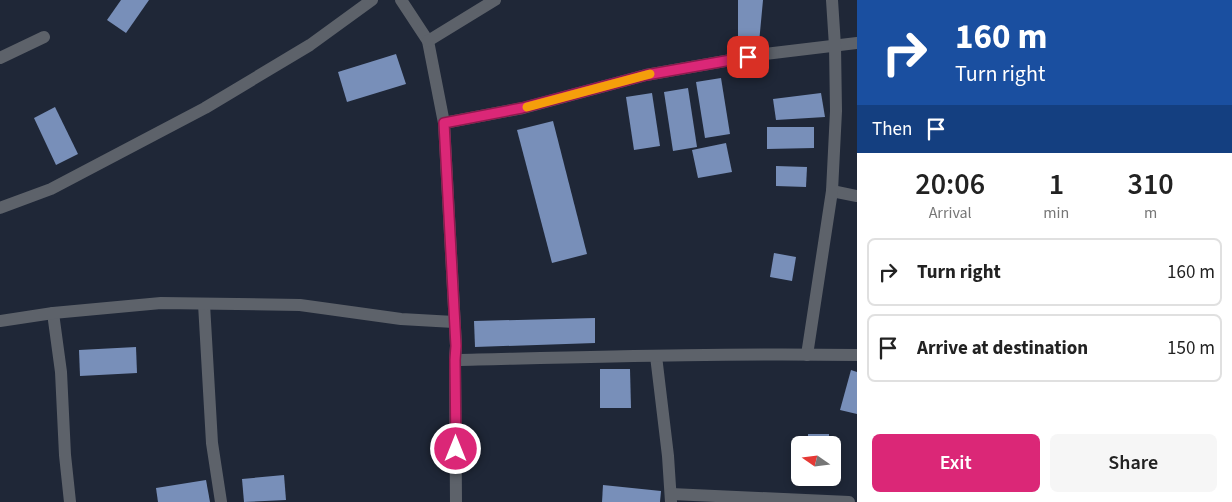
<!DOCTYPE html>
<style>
:root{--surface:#fff;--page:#f6f6f6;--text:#222;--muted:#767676;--line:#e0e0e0;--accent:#db2777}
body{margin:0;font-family:"Source Sans 3",sans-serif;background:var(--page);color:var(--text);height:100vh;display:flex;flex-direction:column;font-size:19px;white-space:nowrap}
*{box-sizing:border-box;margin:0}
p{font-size:16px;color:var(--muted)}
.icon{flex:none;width:28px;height:28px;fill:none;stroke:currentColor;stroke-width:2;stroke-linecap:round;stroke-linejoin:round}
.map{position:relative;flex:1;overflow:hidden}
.panel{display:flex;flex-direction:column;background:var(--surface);width:375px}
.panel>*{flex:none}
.top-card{background:#1a4fa0;color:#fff;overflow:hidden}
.needle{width:32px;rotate:284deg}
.fabs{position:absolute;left:791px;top:436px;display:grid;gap:10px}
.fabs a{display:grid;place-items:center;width:50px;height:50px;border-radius:8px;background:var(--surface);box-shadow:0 2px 8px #0003;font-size:25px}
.pin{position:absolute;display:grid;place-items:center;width:42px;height:42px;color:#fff;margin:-21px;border-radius:10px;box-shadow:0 2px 8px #0006}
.me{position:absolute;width:55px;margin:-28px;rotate:0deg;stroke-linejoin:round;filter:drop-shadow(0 0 4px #0008)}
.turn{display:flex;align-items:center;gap:18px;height:105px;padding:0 15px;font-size:22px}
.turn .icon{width:65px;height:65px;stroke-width:2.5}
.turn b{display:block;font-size:35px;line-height:42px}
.then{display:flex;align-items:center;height:48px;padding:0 15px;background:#0003;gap:10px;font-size:19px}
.eta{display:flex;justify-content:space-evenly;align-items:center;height:85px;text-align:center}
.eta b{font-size:30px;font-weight:600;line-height:35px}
.action{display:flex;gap:10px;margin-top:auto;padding:10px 15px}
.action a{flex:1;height:58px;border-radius:8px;background:var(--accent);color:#fff;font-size:20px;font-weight:600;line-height:58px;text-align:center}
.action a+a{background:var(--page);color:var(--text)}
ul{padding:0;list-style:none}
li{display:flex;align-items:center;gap:15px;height:68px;margin:0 10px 8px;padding:0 5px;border:2px solid var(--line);border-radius:8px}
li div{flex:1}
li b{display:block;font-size:19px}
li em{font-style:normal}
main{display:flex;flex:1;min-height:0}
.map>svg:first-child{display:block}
.building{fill:#788fb9}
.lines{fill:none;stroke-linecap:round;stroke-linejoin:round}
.minor{stroke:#5d626a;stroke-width:12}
.route-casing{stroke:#8e194d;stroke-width:12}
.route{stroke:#db2777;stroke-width:9}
.slow{stroke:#f59e0b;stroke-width:9}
</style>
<main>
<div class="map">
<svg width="857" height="502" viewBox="0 0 857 502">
<rect width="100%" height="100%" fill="#1f2737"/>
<g class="building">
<polygon points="121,0 149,0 126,33 107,20"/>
<polygon points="738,0 763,0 759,43 738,45"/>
<polygon points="396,54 406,84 347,102 338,72"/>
<polygon points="721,78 730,134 705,138 696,82"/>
<polygon points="688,88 697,147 673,151 664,92"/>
<polygon points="652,93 660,146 634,150 626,97"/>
<polygon points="821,93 825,117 776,120 773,99"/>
<polygon points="55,107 78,154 56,165 34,118"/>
<polygon points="553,121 587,254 552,263 517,130"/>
<polygon points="767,127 814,127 814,148 767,149"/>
<polygon points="726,143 732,172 698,178 692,150"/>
<polygon points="776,166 807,167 806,187 776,186"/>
<polygon points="774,253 796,257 792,281 770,277"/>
<polygon points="595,318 595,343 475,347 474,321"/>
<polygon points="136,347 137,373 80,376 79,350"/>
<polygon points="600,369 630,369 631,408 600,408"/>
<polygon points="851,370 857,372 857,414 840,410"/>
<rect x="808" y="434" width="21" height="11"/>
<polygon points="284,475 286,500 244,502 242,479"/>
<rect x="808" y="478" width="21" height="5"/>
<polygon points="206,480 210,502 158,502 156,488"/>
<polygon points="603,485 661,491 660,502 602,502"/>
</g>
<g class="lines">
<g class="minor">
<polyline points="401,0 428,41 444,123 456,346 455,360 456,502"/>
<polyline points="428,41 495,0"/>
<polyline points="0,58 44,37"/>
<polyline points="444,123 523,108 646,75 765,54 857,43"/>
<polyline points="832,191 857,196"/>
<polyline points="0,208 51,189 205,108 310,45 372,0"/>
<polyline points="204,304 212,443 221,502"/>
<polyline points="53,313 61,372 65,455 70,502"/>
<polyline points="0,321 53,313 161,303 300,305 401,319 454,322"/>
<polyline points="807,355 832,191 836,111 835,46 832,0"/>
<polyline points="656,356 668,456 671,502"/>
<path d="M455,360C589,357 723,353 857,355"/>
<polyline points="671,494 849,502"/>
</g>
</g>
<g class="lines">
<defs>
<polyline id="route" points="456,449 455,360 456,346 444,123 522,108 646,75 748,57"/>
</defs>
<use href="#route" class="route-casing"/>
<use href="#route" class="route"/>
<polyline class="slow" points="527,107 650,74"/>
</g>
</svg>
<div class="fabs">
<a><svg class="needle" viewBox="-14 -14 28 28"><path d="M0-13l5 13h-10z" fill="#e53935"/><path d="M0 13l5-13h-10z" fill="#767676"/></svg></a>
</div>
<div class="pin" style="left:748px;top:57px;background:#d93025"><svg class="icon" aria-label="arrive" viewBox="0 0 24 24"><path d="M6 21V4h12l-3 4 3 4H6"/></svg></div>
<svg class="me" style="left:456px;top:449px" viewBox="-20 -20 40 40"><circle r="17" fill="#db2777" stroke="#fff" stroke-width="3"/><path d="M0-11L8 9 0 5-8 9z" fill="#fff"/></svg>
</div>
<section class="panel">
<div class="top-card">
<div class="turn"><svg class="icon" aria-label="right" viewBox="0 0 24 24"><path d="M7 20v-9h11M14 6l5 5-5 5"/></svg><div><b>160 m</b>Turn right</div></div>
<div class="then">Then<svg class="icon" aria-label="arrive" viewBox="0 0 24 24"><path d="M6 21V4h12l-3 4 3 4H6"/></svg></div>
</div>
<div class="eta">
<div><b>20:06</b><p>Arrival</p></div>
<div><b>1</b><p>min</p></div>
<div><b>310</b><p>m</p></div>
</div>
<ul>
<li><svg class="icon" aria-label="right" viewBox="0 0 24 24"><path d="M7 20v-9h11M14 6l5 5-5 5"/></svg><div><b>Turn right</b></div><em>160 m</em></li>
<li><svg class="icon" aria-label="arrive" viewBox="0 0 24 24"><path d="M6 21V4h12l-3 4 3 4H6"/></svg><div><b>Arrive at destination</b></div><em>150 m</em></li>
</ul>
<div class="action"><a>Exit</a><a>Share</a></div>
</section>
</main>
